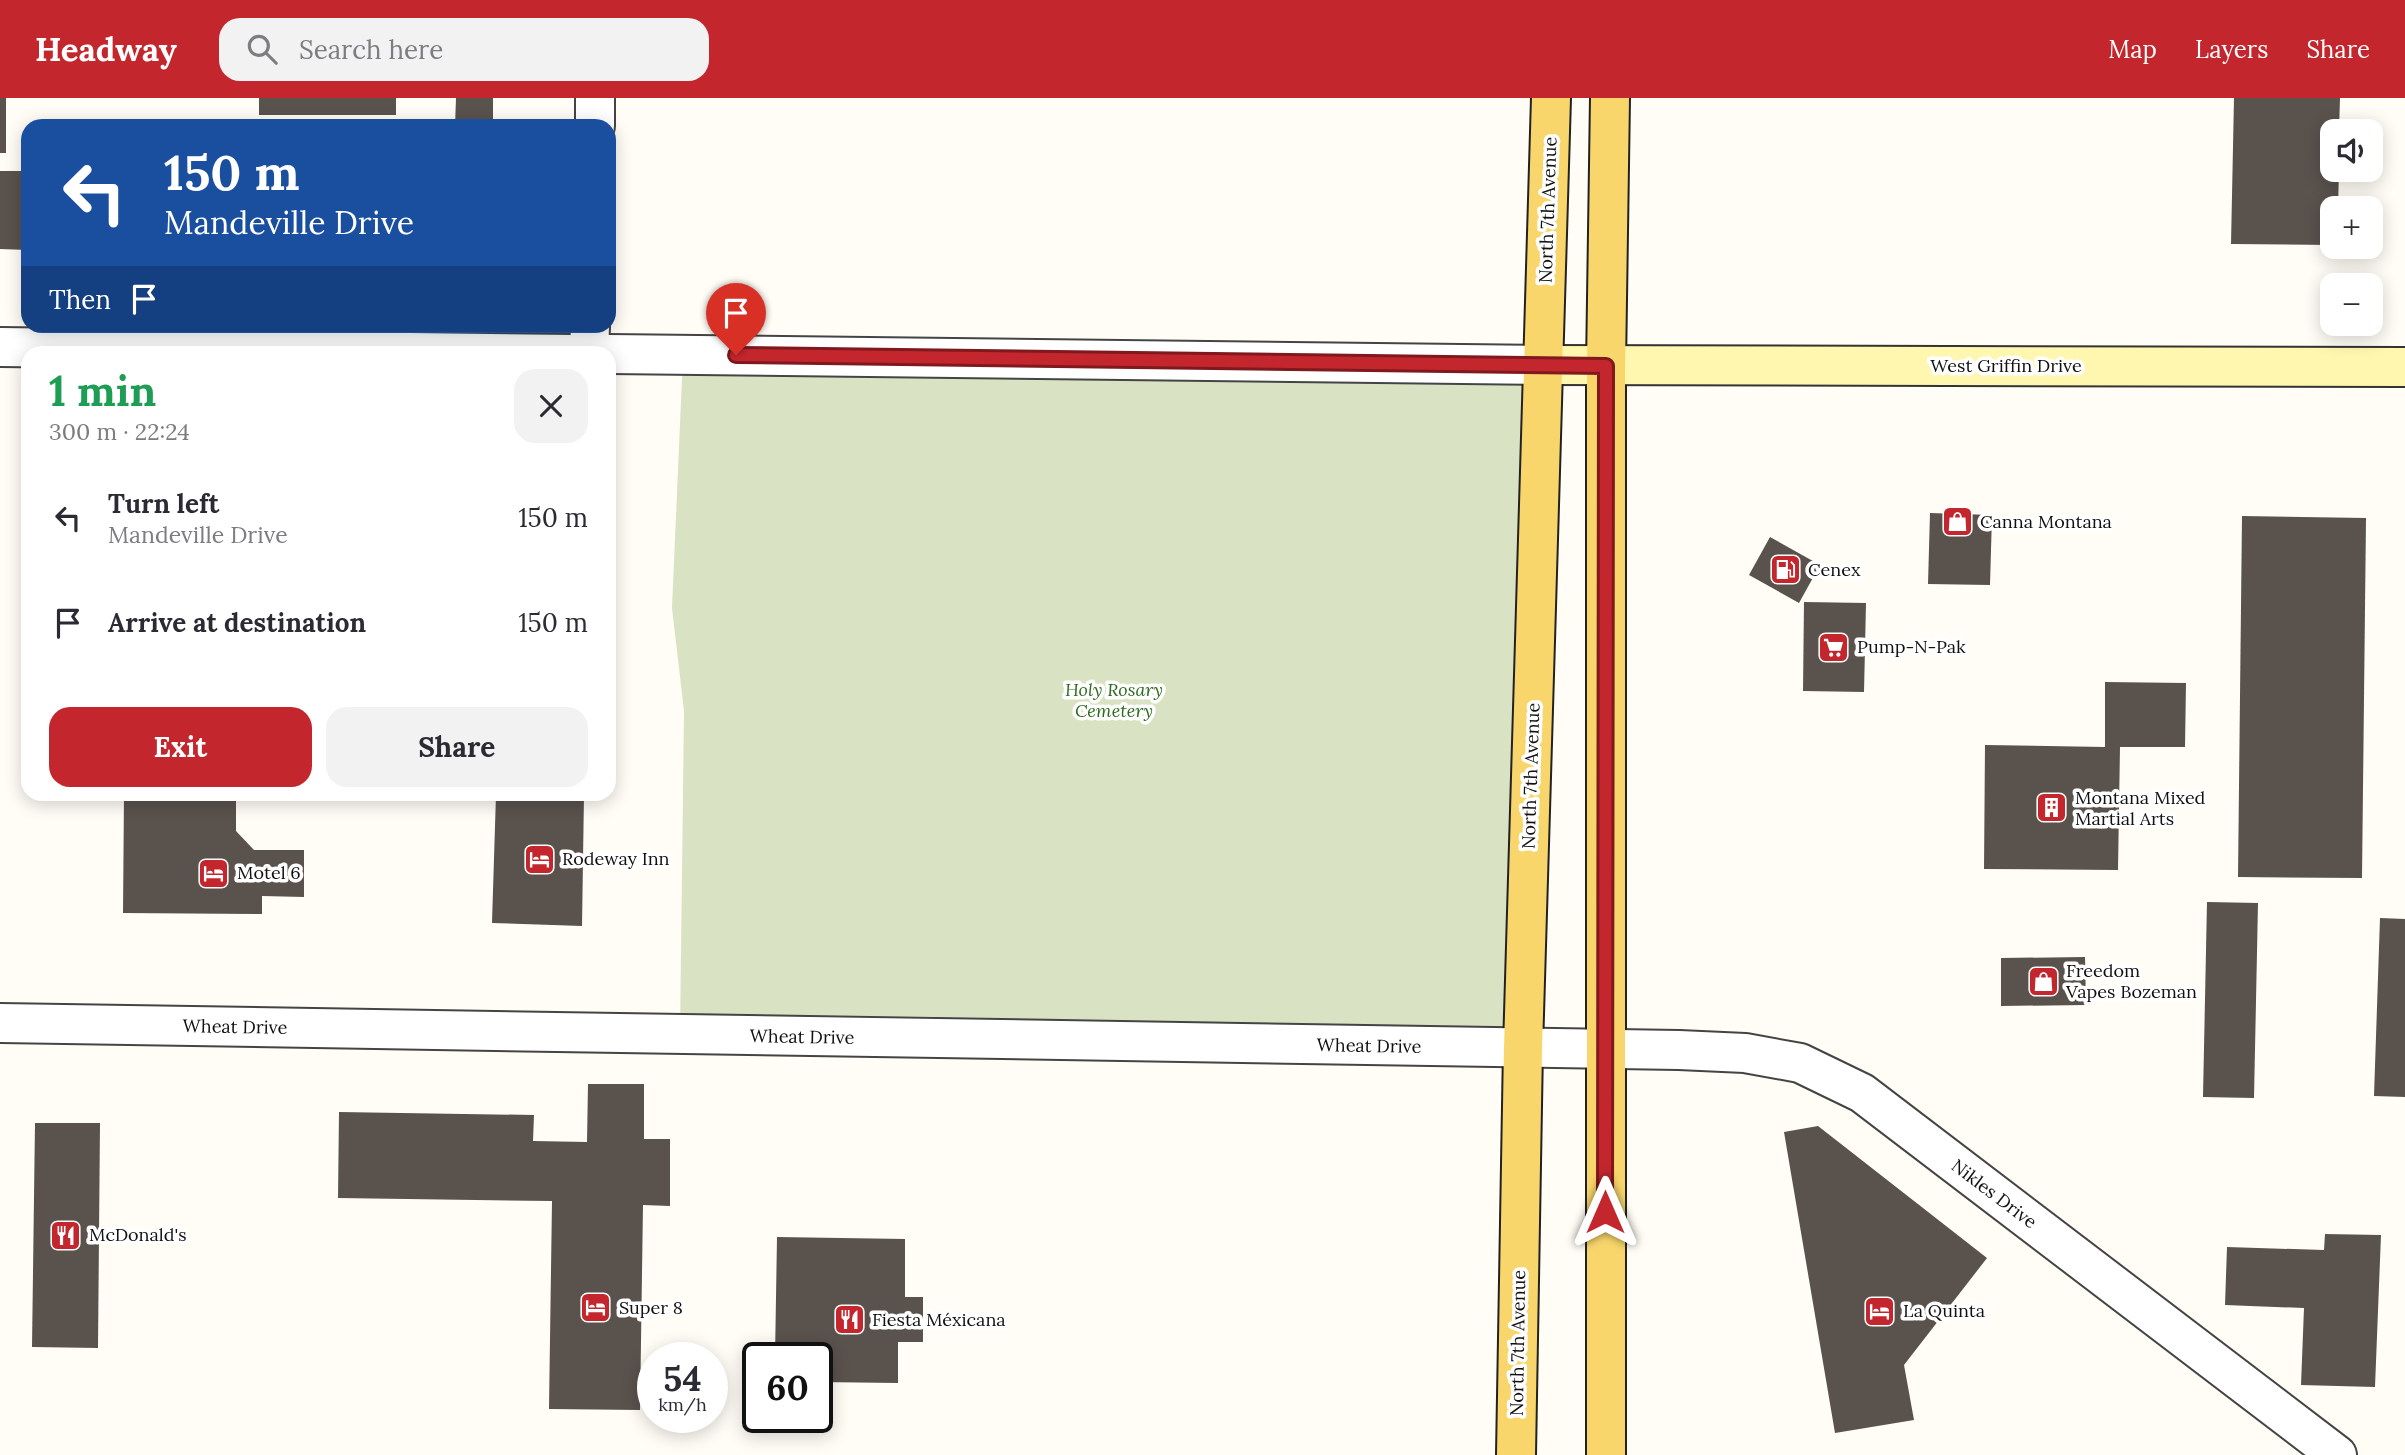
<!DOCTYPE html>
<meta charset="utf-8">
<style>
:root{--surface:#fff;--page:#f2f2f3;--text:#2b2b33;--muted:#7c7c81;--accent:#c4262e}
body{margin:0;font-family:Lora,serif;background:var(--page);color:var(--text);height:100vh;display:flex;flex-direction:column;font-size:26px;white-space:nowrap}
*{box-sizing:border-box;margin:0}
p{font-size:23px;color:var(--muted)}
.icon{flex:none;width:38px;height:38px;fill:none;stroke:currentColor;stroke-width:2;stroke-linecap:round;stroke-linejoin:round}
.map{position:relative;flex:1;overflow:hidden}
.details{position:absolute;left:21px;top:248px;width:595px;height:455px;display:flex;flex-direction:column;background:var(--surface);border-radius:21px;box-shadow:0 4px 18px #0003}
.details>*{flex:none}
.guide{position:absolute;left:21px;top:21px;width:595px;height:214px;border-radius:21px;box-shadow:0 4px 18px #0003;background:#1a4fa0;color:#fff;overflow:hidden}
.fabs{position:absolute;left:2320px;top:21px;display:grid;gap:14px}
.fabs a{display:grid;place-items:center;width:63px;height:63px;border-radius:14px;background:var(--surface);box-shadow:0 4px 18px #0003;font-size:35px}
.speed{position:absolute;left:637px;top:1244px;display:flex;gap:14px;font-size:35px;font-weight:700;text-align:center}
.speed>*{display:grid;place-content:center;width:91px;height:91px;border-radius:50%;background:var(--surface);box-shadow:0 4px 18px #0003;line-height:1}
.speed small{font-size:18px;font-weight:400}
.speed .limit{border:4px solid #111;border-radius:10px;background:#fff;color:#111}
.pin{position:absolute;display:grid;place-items:center;width:60px;height:60px;color:#fff;margin:-72px -30px;border-radius:50% 50% 50% 0;rotate:-45deg;box-shadow:0 0 7px #0007}
.pin .icon{rotate:45deg}
.me{position:absolute;width:77px;margin:-38px;rotate:0deg;stroke-linejoin:round;filter:drop-shadow(0 0 5px #0008)}
.turn{display:flex;align-items:center;gap:24px;height:147px;padding:0 28px;font-size:32px}
.turn .icon{width:91px;height:91px;stroke-width:2.5}
.turn b{display:block;font-size:49px;line-height:60px}
.then{display:flex;align-items:center;height:66px;padding:0 28px;background:#0003;gap:14px;font-size:26px}
.round{display:grid;place-items:center;flex:none;width:74px;height:74px;border-radius:21px;background:var(--page)}
.overview{display:flex;align-items:center;justify-content:space-between;height:119px;padding:0 28px}
h1{font-size:42px;font-weight:800;line-height:52px;color:#1e9e55}
.action{display:flex;gap:14px;margin-top:auto;padding:14px 28px}
.action a{flex:1;height:80px;border-radius:21px;background:var(--accent);color:#fff;font-size:28px;font-weight:800;line-height:80px;text-align:center}
.action a+a{background:var(--page);color:var(--text)}
ul{padding:0;list-style:none}
li{display:flex;align-items:center;gap:21px;height:105px;padding:0 28px}
li div{flex:1}
li b{display:block;font-size:26px}
li em{font-style:normal}
header{display:flex;align-items:center;gap:42px;box-sizing:border-box;height:98px;padding:0 35px;background:var(--accent);color:#fff}
header strong{font-size:33px}
nav{display:flex;gap:38px;margin-inline-start:auto;font-size:24px}
.search{width:490px;height:63px;background:var(--page);display:flex;align-items:center;gap:18px;box-sizing:border-box;padding:0 24px;border-radius:21px;color:var(--muted);font-size:26px}
.map>svg:first-child{display:block}
.cemetery{fill:#d9e3c4}
.building{fill:#5a524d}
.lines{fill:none;stroke-linecap:round;stroke-linejoin:round}
.street-casing{stroke:#444;stroke-width:42}
.secondary-casing{stroke:#333;stroke-width:42}
.primary-casing{stroke:#222;stroke-width:42}
.street{stroke:#fff;stroke-width:38}
.secondary{stroke:#fff6b0;stroke-width:38}
.primary{stroke:#f9d66b;stroke-width:38}
.route-casing{stroke:#7f191e;stroke-width:18}
.route{stroke:#c4262e;stroke-width:12}
.labels{text-anchor:middle;stroke-width:7;stroke-linejoin:round;paint-order:stroke}
.street-label{font-size:18px;fill:#111;stroke:#fff}
.poi-label{font-size:18px;fill:#111;stroke:#fff;text-anchor:start}
.park-label{font-size:18px;font-style:italic;fill:#2f6b1f;stroke:#fff}
</style>
<header>
<strong>Headway</strong>
<div class="search"><svg class="icon" aria-label="search" viewBox="0 0 24 24"><circle cx="10" cy="10" r="6"/><path d="M15 15l6 6"/></svg>Search here</div>
<nav><a>Map</a><a>Layers</a><a>Share</a></nav>
</header>
<div class="map">
<svg width="2405" height="1357" viewBox="0 0 2405 1357">
<rect width="100%" height="100%" fill="#fffdf5"/>
<polygon class="cemetery" points="683,257 1543,267 1523,950 680,936 684,613 672,510"/>
<g class="building">
<rect x="0" y="0" width="6" height="55"/>
<rect x="259" y="0" width="137" height="17"/>
<polygon points="456,0 493,0 493,28 455,28"/>
<polygon points="2234,0 2340,0 2339,33 2333,33 2333,72 2339,72 2338,110 2333,110 2333,147 2231,146"/>
<polygon points="0,73 28,73 28,152 0,151"/>
<polygon points="1930,415 1992,417 1990,487 1928,486"/>
<polygon points="2242,418 2366,420 2362,780 2238,779"/>
<polygon points="1770,439 1820,467 1799,505 1749,477"/>
<polygon points="1804,504 1866,505 1864,594 1803,593"/>
<polygon points="2105,584 2186,585 2185,649 2120,649 2118,772 1984,771 1985,647 2105,649"/>
<polygon points="124,696 236,696 236,733 254,752 304,752 304,799 262,798 262,816 123,815"/>
<polygon points="496,696 584,696 582,828 492,825"/>
<polygon points="2207,804 2258,805 2254,1000 2203,999"/>
<polygon points="2380,820 2405,821 2405,999 2374,998"/>
<polygon points="2085,859 2086,907 2001,908 2001,860"/>
<polygon points="588,986 644,986 644,1041 670,1041 670,1108 643,1107 640,1312 549,1311 552,1103 338,1100 339,1014 534,1017 533,1043 587,1044"/>
<polygon points="35,1025 100,1025 98,1250 32,1249"/>
<polygon points="1818,1028 1987,1160 1904,1267 1914,1322 1835,1335 1784,1034"/>
<polygon points="2325,1136 2381,1137 2375,1289 2301,1287 2304,1210 2225,1207 2227,1149 2324,1152"/>
<polygon points="777,1139 905,1141 905,1199 923,1199 923,1244 898,1244 898,1285 817,1284 817,1260 775,1260"/>
</g>
<g class="lines">
<defs>
<g id="street">
<polyline points="595,28 595,0"/>
<polyline points="0,249 573,256"/>
<polyline points="589,256 590,228"/>
<polyline points="609,256 1543,267"/>
<polyline points="0,925 1679,952 1745,955 1800,965 1862,995 2337,1357"/>
</g>
<polyline id="secondary" points="1543,267 2405,269"/>
<g id="primary">
<polyline points="1516,1357 1523,950 1551,0"/>
<polyline points="1606,1357 1606,268 1610,0"/>
</g>
</defs>
<use href="#street" class="street-casing"/>
<use href="#secondary" class="secondary-casing"/>
<use href="#primary" class="primary-casing"/>
<use href="#street" class="street"/>
<use href="#secondary" class="secondary"/>
<use href="#primary" class="primary"/>
</g>
<g class="lines">
<defs>
<polyline id="route" points="736,257 1606,268 1605,1114"/>
</defs>
<use href="#route" class="route-casing"/>
<use href="#route" class="route"/>
</g>
<defs>
<symbol id="shop-square" viewBox="-11 -11 22 22"><rect x="-9" y="-9" width="18" height="18" rx="4" fill="#c4262e" stroke="#fff"/><path d="M-5-2.5h2.3a2.7 3.5 0 0 1 5.4 0H5L5.5 6h-11ZM-1.5-2.5h3a1.5 2.3 0 0 0-3 0Z" fill="#fff"/></symbol>
<symbol id="fuel-square" viewBox="-11 -11 22 22"><rect x="-9" y="-9" width="18" height="18" rx="4" fill="#c4262e" stroke="#fff"/><path d="M-5.5-6h7V0h2V4h1.3V-2.5L3-4.5l.8-.8L6-3V5H2.5V1h-1V6h-7ZM-4.2-4.7v3.2H.2V-4.7Z" fill="#fff"/></symbol>
<symbol id="supermarket-square" viewBox="-11 -11 22 22"><rect x="-9" y="-9" width="18" height="18" rx="4" fill="#c4262e" stroke="#fff"/><path d="M-6-5.5h2.5l.6 2H6L4.5 2H-2.5L-4.4-4H-6ZM-1.5 3.2a1.3 1.3 0 1 0 .1 0ZM3 3.2a1.3 1.3 0 1 0 .1 0Z" fill="#fff"/></symbol>
<symbol id="building-square" viewBox="-11 -11 22 22"><rect x="-9" y="-9" width="18" height="18" rx="4" fill="#c4262e" stroke="#fff"/><path d="M-4-6H4V6H1V3H-1V6H-4ZM-2.5-4.3h1.7v1.8h-1.7ZM.8-4.3h1.7v1.8H.8ZM-2.5-1h1.7V.8h-1.7ZM.8-1h1.7V.8H.8Z" fill="#fff"/></symbol>
<symbol id="hotel-square" viewBox="-11 -11 22 22"><rect x="-9" y="-9" width="18" height="18" rx="4" fill="#c4262e" stroke="#fff"/><path d="M-6-4.5h1.5V1H6V5H4.5V3h-9V5H-6ZM-4 0a1.8 1.8 0 1 1 3.6 0ZM.5 0V-2.5h3Q6-2.5 6 0Z" fill="#fff"/></symbol>
<symbol id="restaurant-square" viewBox="-11 -11 22 22"><rect x="-9" y="-9" width="18" height="18" rx="4" fill="#c4262e" stroke="#fff"/><path d="M-5-6h1v4h1v-4h1v4h1v-4h1v5L-1.5 .5V6h-2V.5L-5-1ZM5-6V6H3V1.5H1.5Q1.5-4 5-6Z" fill="#fff"/></symbol>
</defs>
<g fill-rule="evenodd">
<use href="#shop-square" x="1940" y="406" width="35" height="35"/>
<use href="#fuel-square" x="1768" y="454" width="35" height="35"/>
<use href="#supermarket-square" x="1816" y="532" width="35" height="35"/>
<use href="#building-square" x="2034" y="692" width="35" height="35"/>
<use href="#hotel-square" x="522" y="744" width="35" height="35"/>
<use href="#hotel-square" x="196" y="758" width="35" height="35"/>
<use href="#shop-square" x="2026" y="866" width="35" height="35"/>
<use href="#restaurant-square" x="48" y="1120" width="35" height="35"/>
<use href="#hotel-square" x="578" y="1192" width="35" height="35"/>
<use href="#hotel-square" x="1862" y="1196" width="35" height="35"/>
<use href="#restaurant-square" x="832" y="1204" width="35" height="35"/>
</g>
<g class="labels">
<g class="street-label">
<text transform="translate(1548 112) rotate(-88)" y="6">North 7th Avenue</text>
<text x="2006" y="274">West Griffin Drive</text>
<text transform="translate(1531 678) rotate(-88)" y="6">North 7th Avenue</text>
<text transform="translate(235 929) rotate(1)" y="6">Wheat Drive</text>
<text transform="translate(802 939) rotate(1)" y="6">Wheat Drive</text>
<text transform="translate(1369 948) rotate(1)" y="6">Wheat Drive</text>
<text transform="translate(1994 1096) rotate(37)" y="6">Nikles Drive</text>
<text transform="translate(1518 1245) rotate(-89)" y="6">North 7th Avenue</text>
</g>
<g class="poi-label">
<text x="1980" y="430">Canna Montana</text>
<text x="1808" y="478">Cenex</text>
<text x="1857" y="555">Pump-N-Pak</text>
<text x="2075" y="706">Montana Mixed<tspan x="2075" dy="21">Martial Arts</tspan></text>
<text x="562" y="767">Rodeway Inn</text>
<text x="237" y="781">Motel 6</text>
<text x="2066" y="879">Freedom<tspan x="2066" dy="21">Vapes Bozeman</tspan></text>
<text x="89" y="1143">McDonald's</text>
<text x="619" y="1216">Super 8</text>
<text x="1903" y="1219">La Quinta</text>
<text x="872" y="1228">Fiesta Méxicana</text>
</g>
<g class="park-label">
<text x="1114" y="598">Holy Rosary<tspan x="1114" dy="21">Cemetery</tspan></text>
</g>
</g>
</svg>
<div class="fabs">
<a><svg class="icon" aria-label="sound" viewBox="0 0 24 24"><path d="M4 9h4l5-4v14l-5-4H4zM17 9q2 3 0 6"/></svg></a>
<a>+</a>
<a>−</a>
</div>
<div class="speed"><div>54<small>km/h</small></div><div class="limit">60</div></div>
<div class="pin" style="left:736px;top:257px;background:#d93025"><svg class="icon" aria-label="arrive" viewBox="0 0 24 24"><path d="M6 21V4h12l-3 4 3 4H6"/></svg></div>
<svg class="me" style="left:1605px;top:1114px" viewBox="-20 -20 40 40"><path d="M0-17L14 15 0 8-14 15z" fill="#c4262e" stroke="#fff" stroke-width="4"/></svg>
<div class="guide">
<div class="turn"><svg class="icon" aria-label="left" viewBox="0 0 24 24"><path d="M17 20v-9H6M10 6l-5 5 5 5"/></svg><div><b>150 m</b>Mandeville Drive</div></div>
<div class="then">Then<svg class="icon" aria-label="arrive" viewBox="0 0 24 24"><path d="M6 21V4h12l-3 4 3 4H6"/></svg></div>
</div>
<section class="details">
<div class="overview"><div><h1>1 min</h1><p>300 m · 22:24</p></div><a class="round"><svg class="icon" aria-label="close" viewBox="0 0 24 24"><path d="M6 6l12 12M18 6L6 18"/></svg></a></div>
<ul>
<li><svg class="icon" aria-label="left" viewBox="0 0 24 24"><path d="M17 20v-9H6M10 6l-5 5 5 5"/></svg><div><b>Turn left</b><p>Mandeville Drive</p></div><em>150 m</em></li>
<li><svg class="icon" aria-label="arrive" viewBox="0 0 24 24"><path d="M6 21V4h12l-3 4 3 4H6"/></svg><div><b>Arrive at destination</b></div><em>150 m</em></li>
</ul>
<div class="action"><a>Exit</a><a>Share</a></div>
</section>
</div>
